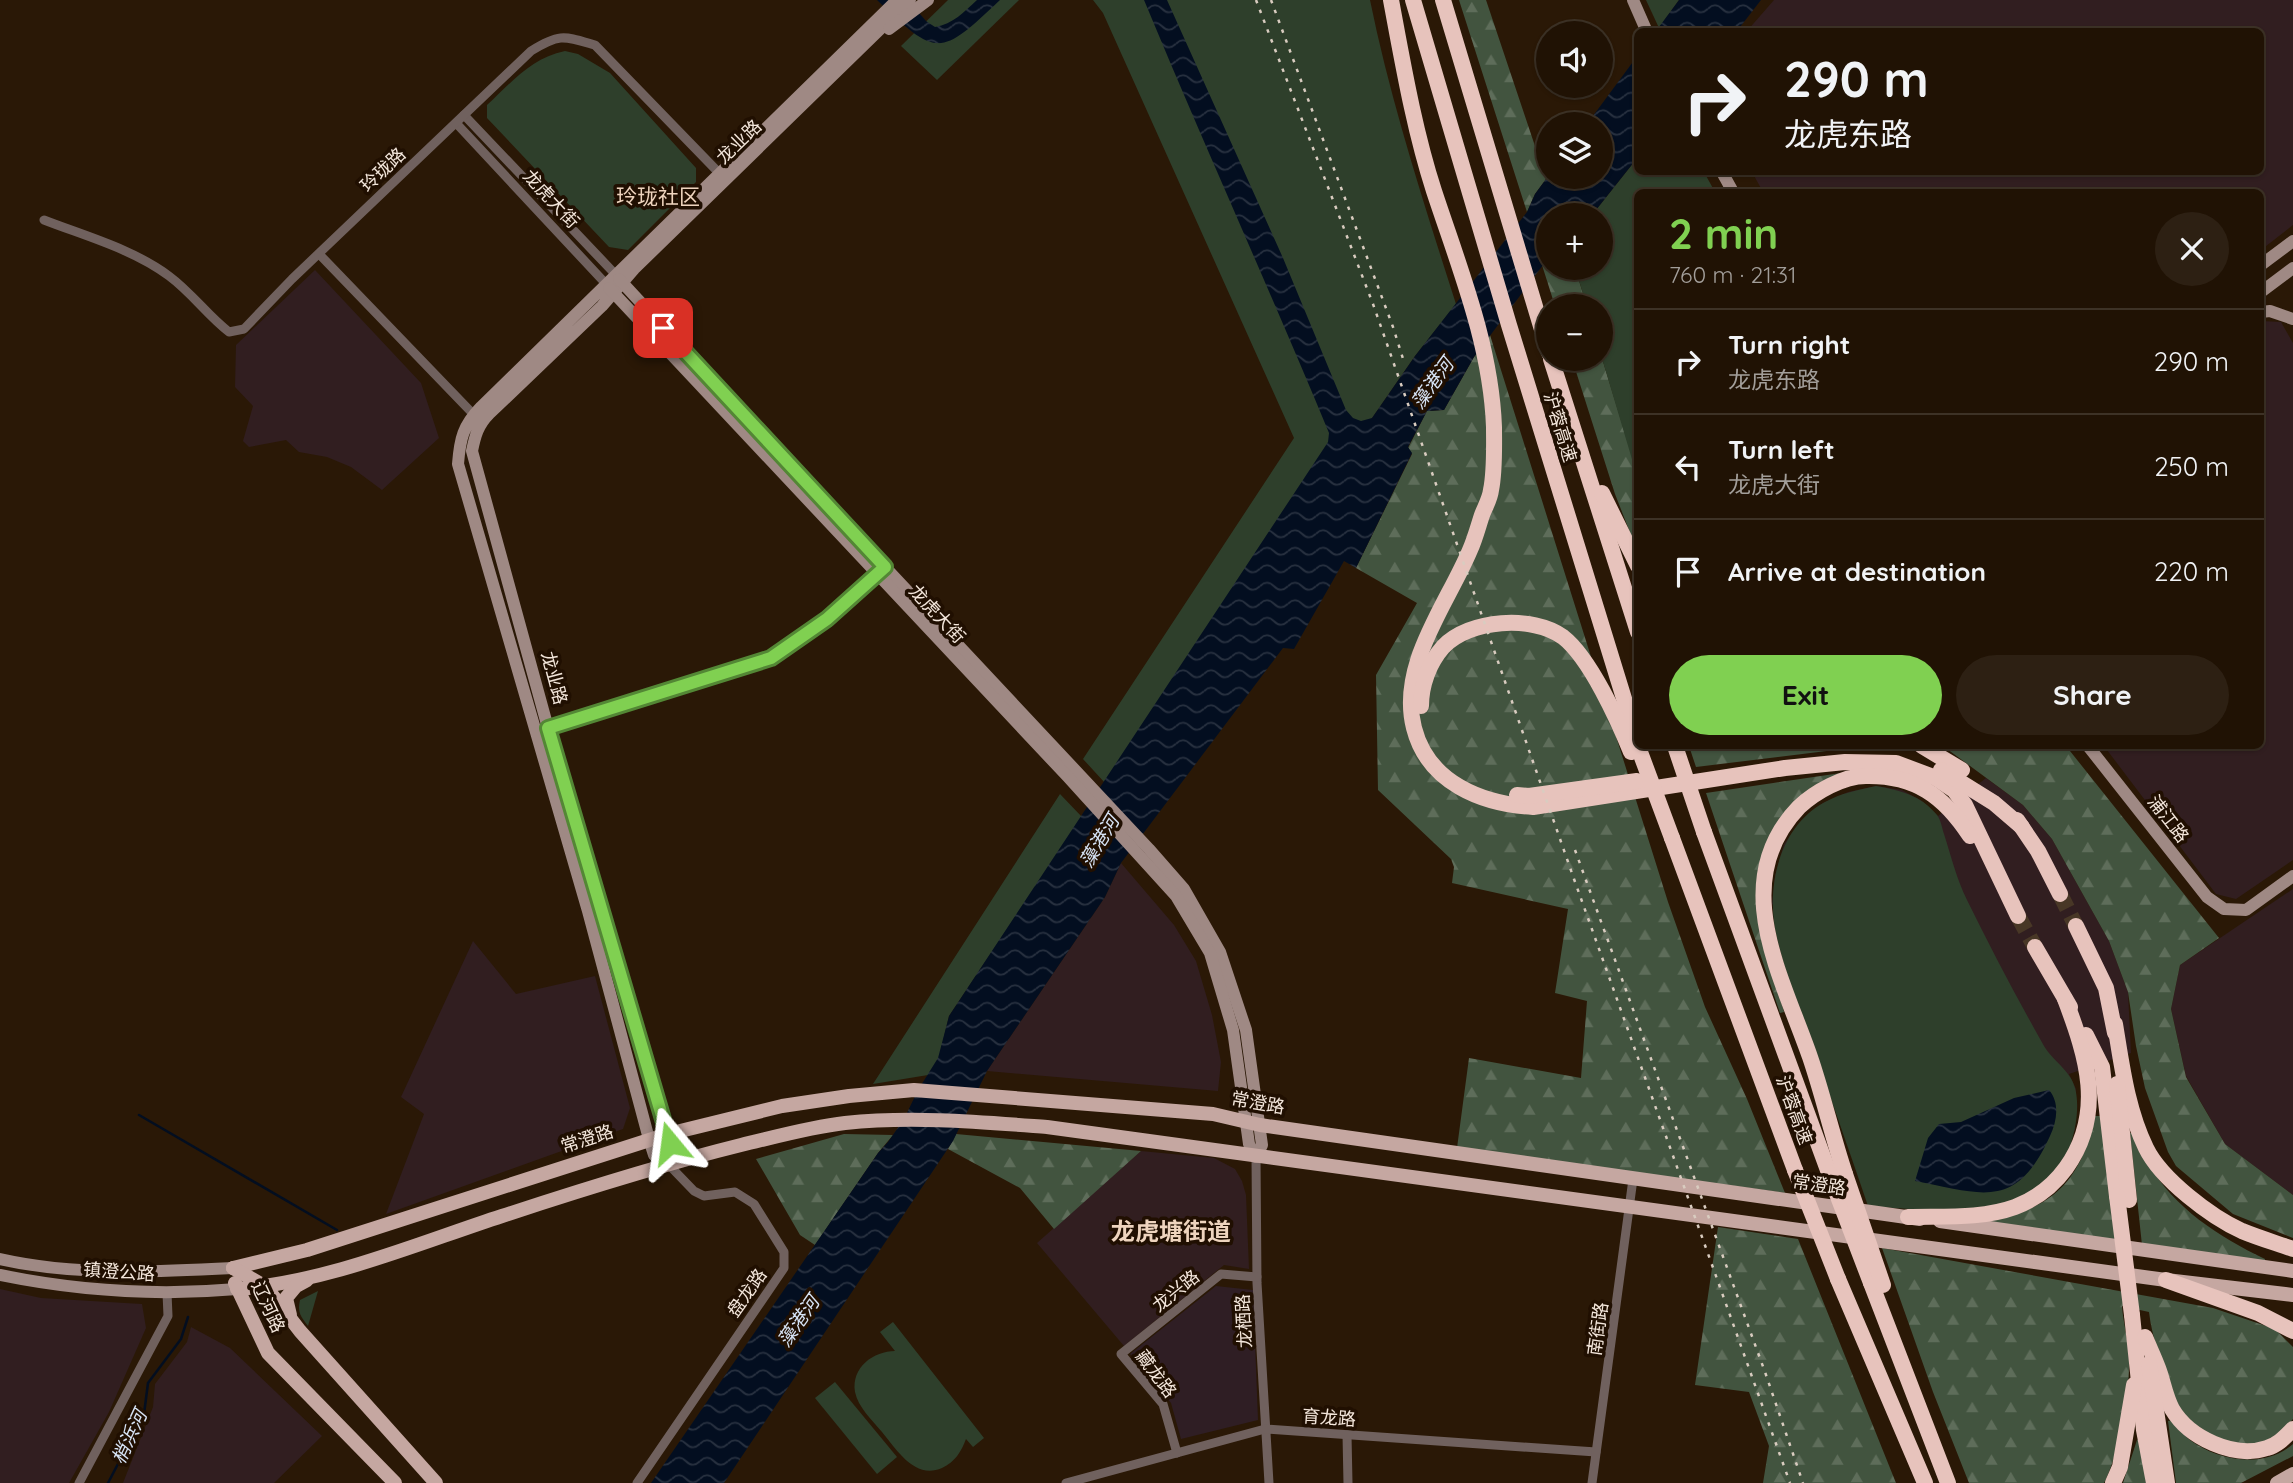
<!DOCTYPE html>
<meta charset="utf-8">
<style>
:root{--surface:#201204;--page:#2d2013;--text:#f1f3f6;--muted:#a29e9a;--line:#3d3226;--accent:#80d051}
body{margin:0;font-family:Quicksand,"Noto Sans SC",sans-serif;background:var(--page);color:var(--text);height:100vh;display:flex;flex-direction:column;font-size:26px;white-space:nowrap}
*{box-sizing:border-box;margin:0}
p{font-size:23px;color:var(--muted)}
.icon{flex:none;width:38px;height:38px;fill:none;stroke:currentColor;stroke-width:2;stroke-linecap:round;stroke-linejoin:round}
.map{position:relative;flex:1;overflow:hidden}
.panel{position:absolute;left:1634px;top:189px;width:630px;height:560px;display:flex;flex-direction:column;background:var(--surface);border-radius:10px;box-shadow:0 2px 5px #0004,0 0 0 2px var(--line)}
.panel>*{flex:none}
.hud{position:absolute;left:1634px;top:28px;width:630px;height:147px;border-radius:10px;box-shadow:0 2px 5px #0004,0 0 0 2px var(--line);background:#201204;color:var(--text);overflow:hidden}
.controls{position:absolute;left:1536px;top:21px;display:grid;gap:14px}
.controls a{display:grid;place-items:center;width:77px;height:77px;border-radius:50%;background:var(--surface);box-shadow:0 2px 5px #0004,0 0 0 2px var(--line);font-size:35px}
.pin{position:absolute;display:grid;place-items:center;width:60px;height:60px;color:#fff;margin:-30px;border-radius:14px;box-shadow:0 4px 10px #0006}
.me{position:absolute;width:77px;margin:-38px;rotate:344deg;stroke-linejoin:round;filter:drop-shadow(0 0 5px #0008)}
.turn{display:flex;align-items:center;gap:24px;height:147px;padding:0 35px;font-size:32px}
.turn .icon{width:91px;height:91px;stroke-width:2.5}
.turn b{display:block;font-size:49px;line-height:60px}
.round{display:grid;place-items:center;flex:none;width:74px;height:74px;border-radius:37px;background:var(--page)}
.summary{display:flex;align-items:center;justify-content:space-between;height:119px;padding:0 35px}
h1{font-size:42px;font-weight:700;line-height:52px;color:var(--accent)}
.cta{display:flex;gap:14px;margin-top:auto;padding:14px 35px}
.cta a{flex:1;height:80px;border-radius:42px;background:var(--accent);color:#111;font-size:28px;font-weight:700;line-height:80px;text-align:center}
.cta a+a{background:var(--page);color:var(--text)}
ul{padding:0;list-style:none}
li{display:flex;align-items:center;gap:21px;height:105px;padding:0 35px;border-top:2px solid var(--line)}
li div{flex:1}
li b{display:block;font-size:26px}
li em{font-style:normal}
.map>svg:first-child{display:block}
.commercial{fill:#311e20}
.medical{fill:#2f1e24}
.forest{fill:url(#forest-firs)}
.park{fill:#2e3f2b}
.water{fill:url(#water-waves)}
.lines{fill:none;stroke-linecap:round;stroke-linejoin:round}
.stream{stroke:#030e20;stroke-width:2.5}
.highway-tunnel{stroke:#483726;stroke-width:16;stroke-dasharray:16 8;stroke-linecap:butt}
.street{stroke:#70615e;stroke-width:9}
.secondary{stroke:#9f8984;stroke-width:12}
.primary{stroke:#c5a7a1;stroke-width:14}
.highway{stroke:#e7c3bc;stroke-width:16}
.rail{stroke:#d9ccc0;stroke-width:2.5;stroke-dasharray:3.5 7;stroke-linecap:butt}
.highway-bridge{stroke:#e7c3bc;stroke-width:16}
.route-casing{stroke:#538735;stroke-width:18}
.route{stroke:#80d051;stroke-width:12}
.labels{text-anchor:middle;stroke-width:7;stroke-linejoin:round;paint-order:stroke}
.street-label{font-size:18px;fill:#f3e6db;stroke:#200f01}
.water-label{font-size:19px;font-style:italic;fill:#d7e4f6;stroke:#200f01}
.quarter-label{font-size:21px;fill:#eed4be;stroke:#200f01}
.district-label{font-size:24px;font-weight:bold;fill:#eed4be;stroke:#200f01}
</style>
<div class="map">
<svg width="2293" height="1483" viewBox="0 0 2293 1483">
<defs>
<pattern id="forest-firs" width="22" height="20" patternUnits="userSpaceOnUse" patternTransform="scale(1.75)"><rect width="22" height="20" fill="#42543f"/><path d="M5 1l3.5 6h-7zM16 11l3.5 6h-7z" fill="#5e6d5a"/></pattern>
<pattern id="water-waves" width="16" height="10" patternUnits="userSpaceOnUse" patternTransform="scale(1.75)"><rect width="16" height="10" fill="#030e20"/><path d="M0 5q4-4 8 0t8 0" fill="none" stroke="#283140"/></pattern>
</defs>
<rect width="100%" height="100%" fill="#2a1806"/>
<g class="commercial">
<polygon points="1774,0 2293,0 2293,225 2261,250 2261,192 1763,192 1752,172 2261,172 2261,32 1747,31"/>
<polygon points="315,270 421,383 439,438 382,490 351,467 327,457 299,452 286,440 249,447 243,441 253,406 235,387 236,345"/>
<polygon points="2261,321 2281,322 2293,343 2293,860 2236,899 2216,894 2104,746 2261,746"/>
<polygon points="1986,778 2023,805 2052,839 2109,941 2128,992 2131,1053 2069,1074 2076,1089 2075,1131 1772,904 1775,876 1784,844 1802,820 1823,803 1848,792 1876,786 1902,790 1922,801 1938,816"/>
<polygon points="1121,863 1174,925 1196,961 1212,1015 1221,1062 1218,1091 987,1071 1105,897"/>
<polygon points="2293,889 2293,1195 2225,1144 2186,1076 2171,1009 2180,965"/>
<polygon points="473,941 516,994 595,976 630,1108 623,1129 386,1214 424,1114 401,1097"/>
<polygon points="1141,1151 1214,1158 1235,1169 1242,1181 1246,1195 1249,1269 1224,1265 1124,1346 1037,1243"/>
<polygon points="0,1289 41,1298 142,1304 146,1328 109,1412 69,1483 0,1483"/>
<polygon points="191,1327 230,1348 322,1436 274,1483 123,1483 153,1407 155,1384 187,1342"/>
</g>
<polygon class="medical" points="1216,1286 1253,1290 1258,1420 1181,1439 1171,1403 1130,1354"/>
<g class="forest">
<polygon points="1459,0 1486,0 1546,179 1535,194 1527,212"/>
<polygon points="1549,257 1549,268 1575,268 1587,306 1555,306 1542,265"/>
<polygon points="1490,335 1668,902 1705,1007 1747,1099 1785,1193 1457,1148 1469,1058 1581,1078 1587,1001 1555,993 1568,909 1452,883 1454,867 1451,859 1378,790 1376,675 1417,603 1356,568 1412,454 1408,448 1427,411 1444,410 1474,357"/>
<polygon points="1601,355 1635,466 1638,463 1638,553 1615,494 1572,359 1601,359"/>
<polygon points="1689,746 1867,746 1696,767"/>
<polygon points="1943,746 2066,746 2219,938 2180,965 2171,1009 2186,1077 2225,1144 2293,1195 2293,1238 2233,1214 2176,1166 2168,1152 2145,1088 2136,1046 2128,992 2109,941 2052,839 2023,805"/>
<polygon points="1841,773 1842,777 1776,828 1759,925 1784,1012 1780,1013 1706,793"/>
<path d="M2095,1116H2102L2117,1243L1987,1224L1986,1220C2029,1214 2063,1199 2082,1157C2088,1145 2091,1129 2095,1116Z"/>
<path d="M2130,1133H2136C2140,1142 2143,1154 2148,1163C2174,1208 2219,1237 2265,1259V1262L2142,1245Z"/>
<polygon points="844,1134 893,1135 878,1153 815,1245 800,1235 756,1159"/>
<polygon points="956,1134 1141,1151 1054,1229 1020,1188 948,1149"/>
<polygon points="1718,1227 1798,1239 1896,1483 1763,1483 1769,1446 1749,1392 1695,1385"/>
<path d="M1882,1248L2213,1308L2275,1329L2293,1347V1419C2283,1431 2269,1443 2253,1445C2226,1448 2193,1428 2178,1406C2174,1398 2171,1388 2168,1380C2160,1357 2152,1337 2149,1312L2122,1306C2123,1323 2129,1342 2129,1360C2130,1392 2119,1455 2104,1483H1969L1933,1392Z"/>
<path d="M2172,1420C2178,1426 2183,1435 2190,1440C2218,1461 2265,1469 2293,1444V1456L2241,1483H2176L2168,1421Z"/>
<polygon points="2141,1439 2146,1483 2123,1483 2137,1440"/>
</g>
<g class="park">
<polygon points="948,0 1019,0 937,80 901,46"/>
<path d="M1093,0H1370C1391,103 1424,204 1456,304L1415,356L1332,476L1315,465L1105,783L1083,759L1294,438L1103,13Z"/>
<polygon points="1646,0 1679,0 1659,28"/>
<path d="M565,51L578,54L610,73L696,168V182L628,250L609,247L487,118V105C512,82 531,58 565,51Z"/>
<polygon points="1638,157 1638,172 1704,172 1715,192 1638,192 1638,463 1634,466 1601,355 1601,306 1587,306 1575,268 1601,268 1601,215 1592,215"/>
<path d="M1876,786C1899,790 1921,795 1937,815C1941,820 1942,828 1944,834C1951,856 1957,880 1967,900C1991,949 2017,998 2044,1046C2053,1061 2071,1071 2075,1088C2082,1113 2071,1155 2056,1174C2017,1221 1923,1210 1868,1206C1850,1153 1832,1101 1813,1049C1800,1013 1786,976 1777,938C1765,890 1778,827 1825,802C1841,793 1858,790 1876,786Z"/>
<polygon points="1060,794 1082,817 949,1016 939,1058 928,1075 873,1084"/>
<path d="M318,1291L308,1326C301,1317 297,1312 300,1300Z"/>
<path d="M893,1322L984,1438L973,1447L966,1439C961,1452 955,1462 942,1468C915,1480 897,1450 882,1432C872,1420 858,1407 855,1392C851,1367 874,1351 895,1351L880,1332Z"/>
<polygon points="835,1382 897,1457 877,1474 815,1398"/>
</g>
<g class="water">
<path d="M877,0H908L926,21L935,27C953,24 964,12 977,0H1000C940,57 937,58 877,0Z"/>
<path d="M1144,0H1167L1283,258L1346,410L1353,418L1361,421L1372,418L1415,356L1527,212L1535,194L1549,175L1601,177V124H1587L1638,55V157L1592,215H1549V257L1474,357L1444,410L1427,411L1408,447L1412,453L1356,568L1344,561L1294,649L1283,648L1121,863L1105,897L987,1071L953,1141L724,1483H651L878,1153L888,1142L904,1119L918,1090L938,1058L949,1016L1328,442L1329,433C1269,288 1204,145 1144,0Z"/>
<polygon points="1679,0 1761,0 1737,31 1656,31"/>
<path d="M2049,1090C2060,1103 2057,1121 2050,1136C2016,1211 1983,1194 1915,1181L1928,1138L1939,1124L1961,1122L2014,1098Z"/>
</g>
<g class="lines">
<g class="stream">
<polyline points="139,1115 337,1230"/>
<polyline points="108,1483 144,1414 148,1383 181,1339 188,1317"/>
</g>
<g class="highway-tunnel">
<polyline points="2060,894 2076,926"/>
<polyline points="2018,916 2035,947"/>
</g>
<g class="street">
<polyline points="464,115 616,275"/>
<polyline points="456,123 607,285"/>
<path d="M44,220C85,236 133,249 169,276C192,293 207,315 229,332L244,329L292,279L531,51C560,33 564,36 595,45L722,176"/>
<polyline points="319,254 478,419"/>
<polyline points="544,729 771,658 827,619 881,570"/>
<polyline points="1256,1157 1257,1283 1269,1483"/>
<polyline points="1347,1435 1348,1483"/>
<polyline points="1177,1453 1163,1404 1121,1354 1221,1274 1257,1277"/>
<polyline points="79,1483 168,1316 167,1293"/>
<polyline points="637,1483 784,1268 784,1252 754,1204 735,1192 704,1196 694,1191 667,1163"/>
<polyline points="1066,1483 1265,1429 1596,1452"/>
<polyline points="1592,1483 1633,1179"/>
</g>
<g class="secondary">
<path d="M897,0L481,407C463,426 460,438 458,464L588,911L649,1139L654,1155L667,1163L672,1152L670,1143L548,728L472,451C475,436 478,425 489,414L602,306L634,269L910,0"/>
<polyline points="1633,0 1647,32"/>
<polyline points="889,29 928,0"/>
<polyline points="1722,172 1733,192"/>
<polyline points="2261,265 2293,241"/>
<polyline points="619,279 885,567 1149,849 1184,889 1220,952 1246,1030 1262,1145 1256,1157"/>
<polyline points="609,288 1067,776 1176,896 1210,953 1233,1030 1249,1144 1256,1157"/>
<polyline points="2261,292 2293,268"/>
<polyline points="2261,312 2270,311 2293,319"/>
<polyline points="2088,746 2207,897 2224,909 2246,910 2293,876"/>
<path d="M0,1259C75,1276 156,1272 233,1268"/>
<path d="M0,1275C78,1291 158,1296 237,1289"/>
</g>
<g class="primary">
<polyline points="1940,1221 2293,1271"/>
<polyline points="233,1268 307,1250 668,1134 782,1106 849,1096 914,1090 1213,1114 1260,1125 1920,1219"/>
<polyline points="233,1268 266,1287 300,1331 436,1483"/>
<polyline points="235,1283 268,1353 395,1483"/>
<path d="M237,1289C328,1282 416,1244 502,1216C581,1190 660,1165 741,1145C775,1137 810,1127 845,1123C912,1116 980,1122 1047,1127L2166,1280L2293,1295"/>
<polyline points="290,1315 286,1298 296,1286 307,1280"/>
<polyline points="2277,1483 2293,1474"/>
</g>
<g class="highway">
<path d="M1391,0C1403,64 1414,129 1434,191C1459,267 1491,345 1494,427C1494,446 1495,471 1491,490C1490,499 1485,507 1482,515C1478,527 1475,539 1470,550C1447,605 1398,665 1414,728C1428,783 1482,804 1533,807L1785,768L1845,762L1896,763L1936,778L1954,790L1965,805L2018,916"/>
<polyline points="1413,0 1509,325 1638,744"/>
<polyline points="1443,0 1549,353"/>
<polyline points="1551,359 1638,632"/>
<polyline points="1602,493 1638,566"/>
<path d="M1421,706C1421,685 1429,663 1443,647C1469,619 1533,615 1563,637C1590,658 1618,720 1631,752"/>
<polyline points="1922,746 1962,770"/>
<polyline points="1941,770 1994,803 2022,827"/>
<polyline points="1517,795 1529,796 1637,781"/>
<polyline points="2017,820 2038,851 2060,894"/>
<polyline points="1704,832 1829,1173"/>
<polyline points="1672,838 1795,1170"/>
<polyline points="2076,926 2106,988 2115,1033"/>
<polyline points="2035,947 2070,1007"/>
<path d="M2115,1024C2122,1066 2127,1109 2146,1148C2161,1179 2211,1217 2242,1231C2259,1238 2276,1243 2293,1249"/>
<polyline points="2086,1035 2102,1067 2117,1196"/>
<polyline points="2117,1084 2129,1200"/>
<path d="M1845,1174C1832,1135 1823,1095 1810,1057C1782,976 1727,882 1799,807C1815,792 1843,776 1866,776C1915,775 1944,796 1970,836"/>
<path d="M1908,1217C1943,1216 1982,1219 2015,1207C2036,1199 2053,1186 2066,1168C2105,1113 2087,1057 2065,999"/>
<polyline points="1838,1279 1925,1483"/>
<polyline points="2166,1280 2258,1313 2293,1331"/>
<polyline points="1871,1283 1948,1483"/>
<polyline points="2132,1315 2144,1430 2154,1483"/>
<path d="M2145,1337C2149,1347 2154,1357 2158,1368C2163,1381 2165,1396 2172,1409C2189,1438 2234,1459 2267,1448C2278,1445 2285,1437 2293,1429"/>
<polyline points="2149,1364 2167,1483"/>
<polyline points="2113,1483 2120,1467 2134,1385"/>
</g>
<g class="rail">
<polyline points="1256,0 1373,304 1574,879 1790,1483"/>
<polyline points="1271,0 1393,327 1404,362"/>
<polyline points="1575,850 1765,1372 1803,1483"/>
</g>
<g class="highway-bridge">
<polyline points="1675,746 1704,832"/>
<polyline points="1640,752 1672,838"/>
<polyline points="1795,1170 1838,1279"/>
<polyline points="1829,1173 1871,1283"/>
<polyline points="1845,1174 1883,1285"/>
<polyline points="2117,1196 2132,1315"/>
</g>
</g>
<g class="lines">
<defs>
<polyline id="route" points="663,328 885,567 827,619 771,658 548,728 670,1143"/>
</defs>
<use href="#route" class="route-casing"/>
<use href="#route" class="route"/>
</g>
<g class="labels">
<g class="street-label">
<text transform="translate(739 142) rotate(-44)" y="6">龙业路</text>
<text transform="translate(383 170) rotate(-44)" y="6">玲珑路</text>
<text transform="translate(551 199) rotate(47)" y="6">龙虎大街</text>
<text transform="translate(1560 427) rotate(73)" y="6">沪蓉高速</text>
<text transform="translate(937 614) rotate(47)" y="6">龙虎大街</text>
<text transform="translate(554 678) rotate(75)" y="6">龙业路</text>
<text transform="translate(2168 819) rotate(52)" y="6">浦江路</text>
<text transform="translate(1258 1103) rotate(10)" y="6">常澄路</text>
<text transform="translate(1794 1110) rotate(70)" y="6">沪蓉高速</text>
<text transform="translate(587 1139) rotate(-18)" y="6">常澄路</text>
<text transform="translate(1819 1185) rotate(8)" y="6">常澄路</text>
<text transform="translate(119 1272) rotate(4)" y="6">镇澄公路</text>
<text transform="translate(1176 1291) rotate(-39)" y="6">龙兴路</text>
<text transform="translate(747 1293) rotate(-55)" y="6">盘龙路</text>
<text transform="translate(268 1307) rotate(65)" y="6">辽河路</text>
<text transform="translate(1244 1321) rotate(-93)" y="6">龙栖路</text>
<text transform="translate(1598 1329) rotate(-82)" y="6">南街路</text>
<text transform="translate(1156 1374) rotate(53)" y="6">藏龙路</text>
<text transform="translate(1329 1418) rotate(4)" y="6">育龙路</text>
</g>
<g class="water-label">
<text transform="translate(1432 383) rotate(-54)" y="7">藻港河</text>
<text transform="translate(1099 841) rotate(-59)" y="7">藻港河</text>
<text transform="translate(798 1321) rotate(-55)" y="7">藻港河</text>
<text transform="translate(129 1437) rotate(-65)" y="7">梢浜河</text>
</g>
<g class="quarter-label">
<text x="658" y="204">玲珑社区</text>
</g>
<g class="district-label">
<text x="1171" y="1240">龙虎塘街道</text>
</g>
</g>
</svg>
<div class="controls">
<a><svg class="icon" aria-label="sound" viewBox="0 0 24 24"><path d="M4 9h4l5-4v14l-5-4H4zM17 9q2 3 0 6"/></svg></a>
<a><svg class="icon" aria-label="layers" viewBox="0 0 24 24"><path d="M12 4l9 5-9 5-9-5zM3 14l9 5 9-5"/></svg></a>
<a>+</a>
<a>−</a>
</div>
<div class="pin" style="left:663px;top:328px;background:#d93025"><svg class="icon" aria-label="arrive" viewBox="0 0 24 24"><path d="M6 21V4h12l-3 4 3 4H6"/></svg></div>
<svg class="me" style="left:670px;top:1143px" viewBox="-20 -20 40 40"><path d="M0-17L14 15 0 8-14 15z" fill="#80d051" stroke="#fff" stroke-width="4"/></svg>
<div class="hud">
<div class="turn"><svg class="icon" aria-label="right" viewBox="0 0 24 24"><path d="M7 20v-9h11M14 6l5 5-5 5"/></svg><div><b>290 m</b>龙虎东路</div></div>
</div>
<section class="panel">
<div class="summary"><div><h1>2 min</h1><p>760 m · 21:31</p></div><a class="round"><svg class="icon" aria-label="close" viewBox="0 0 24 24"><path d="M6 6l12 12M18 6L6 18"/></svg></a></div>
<ul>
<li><svg class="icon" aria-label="right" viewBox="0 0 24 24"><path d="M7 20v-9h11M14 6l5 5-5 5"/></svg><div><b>Turn right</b><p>龙虎东路</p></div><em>290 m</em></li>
<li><svg class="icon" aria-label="left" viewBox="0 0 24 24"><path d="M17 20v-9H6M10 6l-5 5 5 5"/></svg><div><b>Turn left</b><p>龙虎大街</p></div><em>250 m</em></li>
<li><svg class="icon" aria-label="arrive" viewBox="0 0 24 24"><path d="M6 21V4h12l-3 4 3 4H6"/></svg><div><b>Arrive at destination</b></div><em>220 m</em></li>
</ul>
<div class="cta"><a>Exit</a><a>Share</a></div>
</section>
</div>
